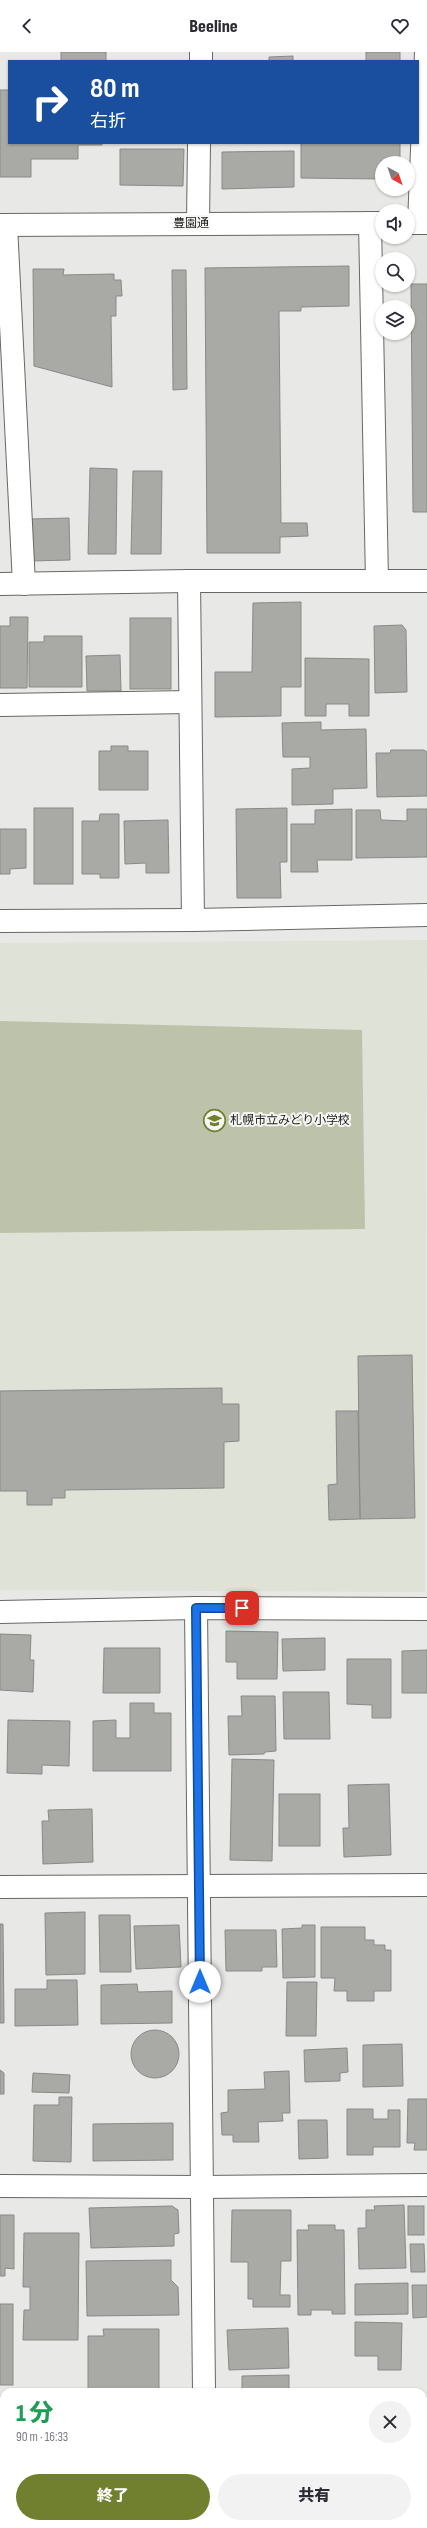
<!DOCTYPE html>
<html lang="ja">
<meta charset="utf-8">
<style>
:root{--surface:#fff;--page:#f2f2f3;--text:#2b2b33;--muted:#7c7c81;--accent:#70802f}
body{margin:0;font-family:"Sofia Sans Condensed","Noto Sans JP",sans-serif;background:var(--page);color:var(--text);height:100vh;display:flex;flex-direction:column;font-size:15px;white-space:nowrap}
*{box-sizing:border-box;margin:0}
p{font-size:13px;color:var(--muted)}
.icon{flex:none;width:22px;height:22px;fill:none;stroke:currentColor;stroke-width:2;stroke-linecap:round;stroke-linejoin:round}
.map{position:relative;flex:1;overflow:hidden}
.drawer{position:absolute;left:0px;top:2336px;width:427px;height:140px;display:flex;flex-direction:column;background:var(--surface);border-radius:12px 12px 0 0;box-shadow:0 1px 3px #0004}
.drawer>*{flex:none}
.guide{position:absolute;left:8px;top:8px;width:411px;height:84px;border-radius:0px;box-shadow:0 1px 3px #0004;background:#1a4fa0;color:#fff;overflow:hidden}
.needle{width:26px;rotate:140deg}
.tools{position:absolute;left:375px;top:104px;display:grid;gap:8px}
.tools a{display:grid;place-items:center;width:40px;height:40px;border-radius:50%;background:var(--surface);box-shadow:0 1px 3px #0004;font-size:20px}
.pin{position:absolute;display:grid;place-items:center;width:34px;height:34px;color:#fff;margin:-17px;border-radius:8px;box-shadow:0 2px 6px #0006}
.me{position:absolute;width:44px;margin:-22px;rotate:0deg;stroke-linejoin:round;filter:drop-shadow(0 0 3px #0008)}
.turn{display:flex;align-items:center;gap:14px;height:84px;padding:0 16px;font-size:18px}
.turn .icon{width:52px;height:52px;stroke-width:2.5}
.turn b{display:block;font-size:28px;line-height:34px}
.round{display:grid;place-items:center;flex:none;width:42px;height:42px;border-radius:21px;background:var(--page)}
.summary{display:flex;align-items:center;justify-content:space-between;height:68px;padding:0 16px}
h1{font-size:24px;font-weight:800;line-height:30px;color:#1e9e55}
.primary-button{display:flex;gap:8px;margin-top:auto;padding:8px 16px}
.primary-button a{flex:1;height:46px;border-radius:24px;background:var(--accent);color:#fff;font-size:16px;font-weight:800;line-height:46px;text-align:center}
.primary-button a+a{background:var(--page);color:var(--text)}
header{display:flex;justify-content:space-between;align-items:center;height:52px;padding:0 16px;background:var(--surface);font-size:18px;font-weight:800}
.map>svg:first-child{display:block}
.built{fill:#dfe2d7}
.green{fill:#bdc3ab}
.building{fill:#a9a9a6;stroke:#898a87}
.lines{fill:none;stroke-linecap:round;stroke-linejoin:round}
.minor-casing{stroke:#676865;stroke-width:24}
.tertiary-casing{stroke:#676865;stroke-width:24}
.minor{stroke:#fff;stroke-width:22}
.tertiary{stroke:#fff;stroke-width:22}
.route-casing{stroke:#114b97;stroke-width:10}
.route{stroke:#1a73e8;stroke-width:7}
.labels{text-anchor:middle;stroke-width:4;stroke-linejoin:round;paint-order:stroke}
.street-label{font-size:12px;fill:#1d1d1c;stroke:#f6f7f3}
.poi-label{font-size:12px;fill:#1d1d1c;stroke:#f6f7f3;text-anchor:start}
</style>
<header><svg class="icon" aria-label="back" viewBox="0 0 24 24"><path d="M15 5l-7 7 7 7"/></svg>Beeline<svg class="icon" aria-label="heart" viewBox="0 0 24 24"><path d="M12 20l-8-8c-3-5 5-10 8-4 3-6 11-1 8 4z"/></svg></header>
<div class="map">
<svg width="427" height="2476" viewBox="0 0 427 2476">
<rect width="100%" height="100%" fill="#e8e9e6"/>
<polygon class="built" points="427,888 425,1540 0,1538 0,891"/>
<polygon class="green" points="0,969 362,978 365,1177 0,1181"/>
<g class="building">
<rect x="61" y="0" width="45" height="9"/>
<rect x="366" y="0" width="34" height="9"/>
<polygon points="293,4 293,9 269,9 269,5"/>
<polygon points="0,38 9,38 9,91 102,91 102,93 78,93 78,107 31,107 31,125 0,125"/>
<polygon points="301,91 400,91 400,111 382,111 382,127 301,126"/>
<polygon points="120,97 184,97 183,134 120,133"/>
<polygon points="294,99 294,135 222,137 222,100"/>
<polygon points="349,214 349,254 301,255 301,259 279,259 281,471 307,471 308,484 280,485 280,501 207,501 205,216"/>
<polygon points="33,217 64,217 63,223 114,222 114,228 121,228 122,244 116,244 116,264 111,264 112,335 34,314"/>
<polygon points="172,218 186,218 187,337 173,338"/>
<polygon points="411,232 427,232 427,460 413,460"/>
<polygon points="90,416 117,417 116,502 88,502"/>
<polygon points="133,419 162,419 161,502 131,502"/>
<polygon points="69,466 70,508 31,509 30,467"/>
<polygon points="301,550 301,635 281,635 281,664 215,665 215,620 252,620 253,551"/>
<polygon points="10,565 28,565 27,636 0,636 0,574 10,574"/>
<rect x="130" y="566" width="41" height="71"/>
<polygon points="402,573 406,578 407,640 375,641 374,574"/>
<polygon points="44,584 82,584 82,635 29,635 29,590 44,590"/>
<polygon points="120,603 121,639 87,639 86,604"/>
<polygon points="305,606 369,607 369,664 349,664 349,652 326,652 326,664 305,664"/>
<polygon points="321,670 321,678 366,677 367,736 333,737 333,752 292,753 292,717 310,716 310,705 283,705 282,671"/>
<polygon points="111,694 128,694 128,699 148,699 148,738 99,738 99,699 111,699"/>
<polygon points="391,698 424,698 427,700 427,744 377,745 376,701 390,701"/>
<rect x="34" y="756" width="39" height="76"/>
<polygon points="287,756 287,810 280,810 281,846 237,846 236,757"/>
<polygon points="352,757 352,808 317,808 318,820 291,820 291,772 315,772 315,758"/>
<polygon points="407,757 427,757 427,805 356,806 356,758 380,758 381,768 407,769"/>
<polygon points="100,762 119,762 119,826 100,826 100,822 82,822 82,769 99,769"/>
<polygon points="168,768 169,821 146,821 146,811 125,812 124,769"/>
<polygon points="0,777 26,777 26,816 10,817 10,822 0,822"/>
<polygon points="412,1303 415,1466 360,1467 358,1304"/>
<polygon points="222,1336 222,1352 239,1352 239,1389 224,1390 224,1436 65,1438 65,1446 52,1446 52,1453 27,1453 27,1439 0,1439 0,1339"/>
<polygon points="336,1359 358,1359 360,1467 329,1468 328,1433 337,1432"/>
<polygon points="226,1579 278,1580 277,1627 237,1627 237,1610 226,1610"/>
<polygon points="0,1582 31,1583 30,1608 34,1608 33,1640 0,1638"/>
<polygon points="325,1586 325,1618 283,1619 282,1587"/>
<polygon points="104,1596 160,1596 160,1641 103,1641"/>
<polygon points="427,1598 427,1641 402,1641 402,1599"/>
<polygon points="347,1607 391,1607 391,1666 372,1666 372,1653 347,1652"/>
<polygon points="283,1640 329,1640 330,1687 284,1687"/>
<polygon points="241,1644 275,1644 276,1699 265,1700 264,1702 229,1703 228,1664 242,1664"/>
<polygon points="130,1651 154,1651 154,1661 171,1661 171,1719 93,1719 93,1669 116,1668 116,1686 130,1686"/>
<polygon points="8,1668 70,1669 69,1714 42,1713 42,1722 7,1721"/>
<polygon points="232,1707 274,1708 272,1809 230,1808"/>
<polygon points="389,1732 391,1803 344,1805 343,1776 349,1776 348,1733"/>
<rect x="279" y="1742" width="41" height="52"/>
<polygon points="92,1757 93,1810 43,1812 42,1769 49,1769 48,1758"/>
<polygon points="85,1860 85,1922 46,1923 45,1861"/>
<polygon points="99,1863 130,1863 131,1920 100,1920"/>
<polygon points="0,1872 3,1872 4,1971 0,1971"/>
<polygon points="179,1873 181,1915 136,1917 134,1874"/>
<polygon points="302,1873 315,1873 315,1925 283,1926 282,1877 302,1876"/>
<polygon points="321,1875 365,1875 365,1888 374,1888 374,1893 385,1893 385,1898 391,1898 391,1939 374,1939 374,1949 347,1949 347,1939 334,1939 335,1926 321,1926"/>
<polygon points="225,1878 276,1878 277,1915 262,1915 262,1919 226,1919"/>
<polygon points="47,1928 77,1928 78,1973 15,1974 15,1937 47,1937"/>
<polygon points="287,1930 317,1930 316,1984 286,1984"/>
<polygon points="137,1932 138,1940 172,1939 172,1971 101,1972 101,1933"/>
<circle cx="155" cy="2002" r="24"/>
<polygon points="402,1992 403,2034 363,2035 363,1993"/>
<polygon points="347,1996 348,2020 340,2021 340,2029 305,2030 304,1998"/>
<polygon points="0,2018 4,2021 4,2042 0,2042"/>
<polygon points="289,2019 290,2061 282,2061 283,2069 258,2070 259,2090 233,2090 233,2083 222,2083 221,2061 228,2060 228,2038 265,2037 264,2020"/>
<polygon points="33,2021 70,2023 69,2041 32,2040"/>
<polygon points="59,2045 72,2045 71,2110 33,2109 34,2053 59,2053"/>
<polygon points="408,2047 427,2047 427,2098 414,2098 415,2091 407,2091"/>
<polygon points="347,2057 373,2057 373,2067 388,2067 388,2058 400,2058 400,2095 373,2095 373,2103 347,2103"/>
<polygon points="298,2068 327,2068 328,2106 299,2107"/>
<polygon points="173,2071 173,2108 93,2109 93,2072"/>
<polygon points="404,2153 406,2216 359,2217 358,2176 366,2176 366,2158 375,2158 374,2154"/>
<polygon points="172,2154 178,2158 179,2181 174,2182 174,2194 91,2196 89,2156"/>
<rect x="408" y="2154" width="16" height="29"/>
<polygon points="232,2158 291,2158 291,2209 281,2209 280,2243 290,2243 290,2255 253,2255 253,2247 248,2247 248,2210 231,2210"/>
<polygon points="0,2163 14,2163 14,2217 5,2216 5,2224 0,2224"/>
<polygon points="308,2173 335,2173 335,2178 344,2178 345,2262 332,2262 332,2258 311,2258 311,2263 298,2263 297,2178 309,2178"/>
<polygon points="24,2181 79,2181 78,2288 23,2288 24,2258 30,2258 30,2235 23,2235"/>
<polygon points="410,2192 424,2192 425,2220 411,2220"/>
<polygon points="171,2208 171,2228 178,2235 179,2263 87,2264 86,2209"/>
<polygon points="408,2231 408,2262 355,2263 355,2232"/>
<polygon points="412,2233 427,2233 427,2265 413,2266"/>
<rect x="0" y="2252" width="13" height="81"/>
<polygon points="355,2270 402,2271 401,2318 378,2318 378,2304 355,2304"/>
<polygon points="288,2276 289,2316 229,2318 227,2278"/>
<polygon points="103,2277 159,2277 159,2340 88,2340 88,2284 104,2284"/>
<polygon points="289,2323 289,2340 239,2340 239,2337 242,2338 242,2324"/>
<rect x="423" y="2355" width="4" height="33"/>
<polygon points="0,2454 4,2454 4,2472 27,2472 28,2476 0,2476"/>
<rect x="34" y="2472" width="25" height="4"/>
<rect x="71" y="2472" width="78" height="4"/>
<polygon points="324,2472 377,2473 377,2476 321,2476"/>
</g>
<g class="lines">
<defs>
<g id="minor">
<polyline points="201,9 201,0"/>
<polyline points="198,171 199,91"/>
<polyline points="370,171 377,529"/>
<polyline points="419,171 426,0"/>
<polyline points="6,173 24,532"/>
<polyline points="189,529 193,868"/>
<polyline points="0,532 189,529 427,529"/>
<polyline points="0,653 190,650"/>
<polyline points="0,869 193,868 427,863"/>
<polyline points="196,1556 204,2340"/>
<polyline points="0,1560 196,1556 427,1557"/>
<polyline points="0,2134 201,2135 427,2133"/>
<polyline points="423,2424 427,2424"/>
<polyline points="0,2428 4,2428"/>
<polyline points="205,2472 205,2476"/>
</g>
<g id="tertiary">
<polyline points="408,171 427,171"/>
<polyline points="0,173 382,171"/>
<polyline points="0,1835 427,1833"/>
</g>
</defs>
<use href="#minor" class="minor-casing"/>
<use href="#tertiary" class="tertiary-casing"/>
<use href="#minor" class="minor"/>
<use href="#tertiary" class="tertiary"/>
</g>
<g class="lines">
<defs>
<polyline id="route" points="200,1930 196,1556 242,1556"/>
</defs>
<use href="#route" class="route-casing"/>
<use href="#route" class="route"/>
</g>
<defs>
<symbol id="school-ring" viewBox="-11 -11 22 22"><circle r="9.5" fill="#f6f7f3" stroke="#70802f" stroke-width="1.5"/><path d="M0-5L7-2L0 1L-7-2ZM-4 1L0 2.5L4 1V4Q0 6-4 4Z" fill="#70802f"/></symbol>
</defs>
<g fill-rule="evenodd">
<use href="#school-ring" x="202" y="1056" width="25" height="25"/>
</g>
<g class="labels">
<g class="street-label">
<text x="191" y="175">豊園通</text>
</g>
<g class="poi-label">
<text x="230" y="1072">札幌市立みどり小学校</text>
</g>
</g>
</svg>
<div class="tools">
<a><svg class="needle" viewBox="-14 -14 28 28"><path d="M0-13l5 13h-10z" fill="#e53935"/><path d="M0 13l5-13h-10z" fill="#7c7c81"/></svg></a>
<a><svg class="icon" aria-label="sound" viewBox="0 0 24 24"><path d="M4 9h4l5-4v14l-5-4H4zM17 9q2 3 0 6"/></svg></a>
<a><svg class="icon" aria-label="search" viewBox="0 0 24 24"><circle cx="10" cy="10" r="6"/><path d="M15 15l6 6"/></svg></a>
<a><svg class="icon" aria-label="layers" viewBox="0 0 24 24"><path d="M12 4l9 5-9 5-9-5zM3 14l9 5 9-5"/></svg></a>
</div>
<div class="pin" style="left:242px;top:1556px;background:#d93025"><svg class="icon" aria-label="arrive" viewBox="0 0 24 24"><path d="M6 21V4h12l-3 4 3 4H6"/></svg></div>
<svg class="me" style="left:200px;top:1930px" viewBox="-20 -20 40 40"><circle r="19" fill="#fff"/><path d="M0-13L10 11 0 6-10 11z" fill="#1a73e8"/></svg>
<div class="guide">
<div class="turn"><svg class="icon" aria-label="right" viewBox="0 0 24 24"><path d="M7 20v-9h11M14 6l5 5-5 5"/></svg><div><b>80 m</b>右折</div></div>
</div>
<section class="drawer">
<div class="summary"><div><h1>1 分</h1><p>90 m · 16:33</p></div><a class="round"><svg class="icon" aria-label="close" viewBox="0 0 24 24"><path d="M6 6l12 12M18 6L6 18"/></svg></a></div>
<div class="primary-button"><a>終了</a><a>共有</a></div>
</section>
</div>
